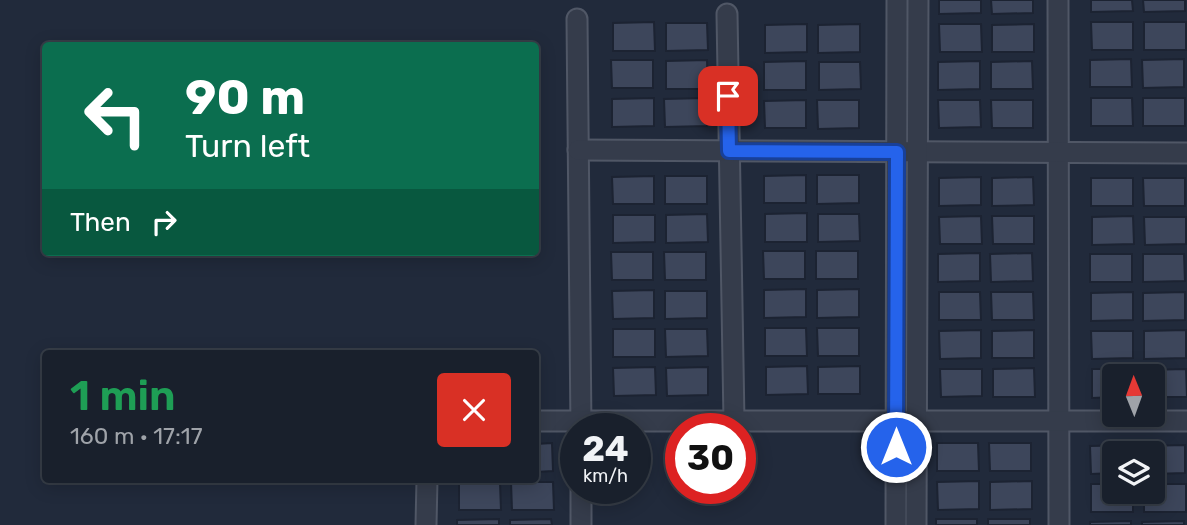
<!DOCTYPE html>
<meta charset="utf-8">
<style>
:root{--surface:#19202c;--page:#262d38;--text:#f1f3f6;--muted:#9fa3a9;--line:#373e48}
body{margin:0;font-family:Rubik,sans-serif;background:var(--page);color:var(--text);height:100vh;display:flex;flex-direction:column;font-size:26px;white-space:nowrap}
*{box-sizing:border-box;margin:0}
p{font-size:23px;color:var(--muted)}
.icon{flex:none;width:38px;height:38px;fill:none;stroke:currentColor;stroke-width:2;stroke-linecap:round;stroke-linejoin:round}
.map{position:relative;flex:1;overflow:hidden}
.sheet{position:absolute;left:42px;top:350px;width:497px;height:133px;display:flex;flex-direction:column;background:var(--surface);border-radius:7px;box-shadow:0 4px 18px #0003,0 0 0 2px var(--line)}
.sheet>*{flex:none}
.hud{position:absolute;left:42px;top:42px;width:497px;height:214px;border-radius:7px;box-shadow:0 4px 18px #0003,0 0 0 2px var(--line);background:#0b6e4f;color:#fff;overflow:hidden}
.needle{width:46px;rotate:359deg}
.tools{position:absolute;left:1102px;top:364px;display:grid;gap:14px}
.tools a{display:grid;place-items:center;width:63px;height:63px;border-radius:7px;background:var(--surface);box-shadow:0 4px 18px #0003,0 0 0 2px var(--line);font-size:35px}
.speed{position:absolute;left:560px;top:413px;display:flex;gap:14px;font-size:35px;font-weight:700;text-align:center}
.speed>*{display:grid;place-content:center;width:91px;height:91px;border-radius:50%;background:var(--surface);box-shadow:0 4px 18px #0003,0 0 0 2px var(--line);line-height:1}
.speed small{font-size:18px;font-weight:400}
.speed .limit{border:10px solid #d22;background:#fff;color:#111}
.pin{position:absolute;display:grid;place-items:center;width:60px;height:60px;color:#fff;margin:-30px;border-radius:14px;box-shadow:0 4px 10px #0006}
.me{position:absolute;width:77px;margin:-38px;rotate:0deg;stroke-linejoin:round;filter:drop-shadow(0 0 5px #0008)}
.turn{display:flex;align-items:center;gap:24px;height:147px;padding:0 28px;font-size:32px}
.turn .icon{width:91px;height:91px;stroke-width:2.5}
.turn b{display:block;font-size:49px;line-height:60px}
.then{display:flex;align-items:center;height:66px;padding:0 28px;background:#0003;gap:14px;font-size:26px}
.round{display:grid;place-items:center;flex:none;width:74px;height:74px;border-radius:7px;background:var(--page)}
.headline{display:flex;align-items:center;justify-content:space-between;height:119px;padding:0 28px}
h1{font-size:42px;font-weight:600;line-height:52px;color:#1e9e55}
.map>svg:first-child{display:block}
.building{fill:#3d465b;stroke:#1c2332;stroke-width:2}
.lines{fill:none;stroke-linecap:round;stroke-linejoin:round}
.street-casing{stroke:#505766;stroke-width:23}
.street{stroke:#353c4b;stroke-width:19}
.route-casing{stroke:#184099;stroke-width:18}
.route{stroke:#2563eb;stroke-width:12}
</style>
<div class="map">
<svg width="1187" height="525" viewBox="0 0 1187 525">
<rect width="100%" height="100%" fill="#212a3b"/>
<g class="building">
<polygon points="939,0 981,0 981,13 939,14"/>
<polygon points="991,0 1033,0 1033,13 992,14"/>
<polygon points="1091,0 1132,0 1133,11 1091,12"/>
<polygon points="1143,0 1185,0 1185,11 1144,12"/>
<polygon points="654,22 655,51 613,51 613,23"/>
<polygon points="1091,22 1133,22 1133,50 1092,50"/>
<rect x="1144" y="22" width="42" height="28"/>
<polygon points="666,23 707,23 708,50 666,51"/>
<polygon points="807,24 807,52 765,53 765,25"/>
<polygon points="860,24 860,52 818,53 818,25"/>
<polygon points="939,24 981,24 982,52 940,52"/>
<polygon points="1034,24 1034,52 992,52 992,25"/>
<polygon points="1131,59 1132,87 1090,87 1090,60"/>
<polygon points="1184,59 1184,87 1143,88 1142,60"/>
<polygon points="611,60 653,60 653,88 612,88"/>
<polygon points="707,60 708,89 666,89 666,61"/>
<polygon points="806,61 806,90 764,90 764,62"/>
<polygon points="980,61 980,89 938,90 938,62"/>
<polygon points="1032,61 1033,89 991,89 991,62"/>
<polygon points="819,62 860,62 861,89 819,90"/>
<polygon points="654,98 654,126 612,127 612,99"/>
<polygon points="706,98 707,126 665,127 664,99"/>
<polygon points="1091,98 1132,98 1133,126 1091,126"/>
<rect x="1143" y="98" width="42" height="28"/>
<polygon points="806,100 806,128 765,128 764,101"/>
<polygon points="817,100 859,100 859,128 818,129"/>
<polygon points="938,100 980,100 981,127 939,128"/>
<polygon points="991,100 1033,100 1033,128 992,128"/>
<polygon points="806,175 806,203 764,203 764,176"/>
<polygon points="817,175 859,175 859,203 817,204"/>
<polygon points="654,176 654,204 613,204 612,177"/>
<rect x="665" y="176" width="42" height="28"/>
<polygon points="981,177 981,205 939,206 939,178"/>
<polygon points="1033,177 1034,205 992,206 992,178"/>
<rect x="1091" y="178" width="42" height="28"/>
<polygon points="1143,178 1185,178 1185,206 1144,206"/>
<polygon points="807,213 807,242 765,242 765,214"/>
<polygon points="707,214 708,242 666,243 666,215"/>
<polygon points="818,214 859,214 860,241 818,242"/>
<polygon points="613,215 655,215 655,242 613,243"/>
<polygon points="981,216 982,244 940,244 939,217"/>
<polygon points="992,216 1034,216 1034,244 993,244"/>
<polygon points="1133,216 1134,244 1092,245 1092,217"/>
<polygon points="1144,217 1186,217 1186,244 1145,245"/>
<polygon points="763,251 805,251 805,279 764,279"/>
<rect x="816" y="251" width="42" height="28"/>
<polygon points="611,252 653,252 653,280 612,280"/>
<polygon points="664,252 706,252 706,280 665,280"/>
<polygon points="980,253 980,281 938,282 938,254"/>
<polygon points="1032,253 1033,281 991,282 990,254"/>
<rect x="1090" y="254" width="42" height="28"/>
<polygon points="1143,254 1184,254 1185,281 1143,282"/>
<polygon points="806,289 806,317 764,318 764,290"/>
<polygon points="859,289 859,317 817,318 817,290"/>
<polygon points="654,290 654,318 613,319 612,291"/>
<polygon points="665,291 707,291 707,318 665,319"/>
<polygon points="939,292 980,292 981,320 939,320"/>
<polygon points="991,292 1033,292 1034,320 992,320"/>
<polygon points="1133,292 1133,320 1091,321 1091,293"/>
<polygon points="1185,292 1185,320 1143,321 1143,293"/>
<polygon points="765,328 806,328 807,356 765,356"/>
<polygon points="817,328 859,328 859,356 818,356"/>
<rect x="613" y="329" width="42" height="28"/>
<polygon points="665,329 707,329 708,356 666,357"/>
<polygon points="981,330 981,358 940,359 939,331"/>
<polygon points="1034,330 1034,358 992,358 992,331"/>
<polygon points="1186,330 1186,358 1144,359 1144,331"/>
<polygon points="1091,331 1133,331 1133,358 1092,359"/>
<polygon points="807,366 808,394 766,395 766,367"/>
<polygon points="860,366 860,394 818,394 818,367"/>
<polygon points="655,367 656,395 614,396 613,368"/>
<polygon points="708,367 708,395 667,396 666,368"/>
<polygon points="1034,368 1035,397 993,397 993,369"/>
<polygon points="940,369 982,369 982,396 941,397"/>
<polygon points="1092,369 1134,369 1134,376 1115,376 1115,397 1092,398"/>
<polygon points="1186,369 1187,397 1153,397 1153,376 1145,376 1145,370"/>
<polygon points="552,443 553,471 536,472 536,444"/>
<polygon points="937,443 978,443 979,471 937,471"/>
<polygon points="989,443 1031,443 1031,471 990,471"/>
<polygon points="1132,445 1132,453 1115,453 1115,473 1091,474 1090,446"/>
<polygon points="1185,445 1185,473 1153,474 1153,453 1143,453 1143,446"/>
<polygon points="979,481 979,509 938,510 937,482"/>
<polygon points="1032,481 1032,509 990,510 990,482"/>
<polygon points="500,482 501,510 459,510 459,483"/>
<polygon points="511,482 553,482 554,510 512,510"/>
<polygon points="1091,484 1115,484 1115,492 1133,492 1133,512 1091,512"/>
<polygon points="1153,484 1186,484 1186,512 1144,512 1144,492 1153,492"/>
<polygon points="499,519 499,525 457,525 457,520"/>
<polygon points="551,519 552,525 510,525 510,520"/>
<rect x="936" y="519" width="41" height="6"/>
<rect x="988" y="519" width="42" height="6"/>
<polygon points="1131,521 1131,525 1090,525 1090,522"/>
<polygon points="1184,521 1184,525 1142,525 1142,522"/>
</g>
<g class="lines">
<defs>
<g id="street">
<polyline points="1058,0 1059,525"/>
<polyline points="727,14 734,421"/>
<polyline points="577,19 581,429"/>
<polyline points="578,150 1187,153"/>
<polyline points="536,421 1187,421"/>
<polyline points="426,525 427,480"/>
<polyline points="581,525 581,488"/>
<polyline points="896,525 897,0"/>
<polyline points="916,525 918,0"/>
</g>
</defs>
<use href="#street" class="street-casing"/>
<use href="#street" class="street"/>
</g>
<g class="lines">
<defs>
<polyline id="route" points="728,96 729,151 897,152 896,447"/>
</defs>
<use href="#route" class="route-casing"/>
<use href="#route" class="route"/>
</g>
</svg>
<div class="tools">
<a><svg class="needle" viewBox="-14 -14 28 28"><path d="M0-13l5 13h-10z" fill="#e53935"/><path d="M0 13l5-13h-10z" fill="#9fa3a9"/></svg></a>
<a><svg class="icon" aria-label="layers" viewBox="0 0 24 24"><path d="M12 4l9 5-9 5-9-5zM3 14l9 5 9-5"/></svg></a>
</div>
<div class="speed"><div>24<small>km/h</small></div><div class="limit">30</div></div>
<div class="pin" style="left:728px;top:96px;background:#d93025"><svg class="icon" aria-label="arrive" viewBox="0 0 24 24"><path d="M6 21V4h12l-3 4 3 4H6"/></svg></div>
<svg class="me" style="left:896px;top:447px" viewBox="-20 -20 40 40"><circle r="17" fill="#2563eb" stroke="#fff" stroke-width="3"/><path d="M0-11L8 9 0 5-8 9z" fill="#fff"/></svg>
<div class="hud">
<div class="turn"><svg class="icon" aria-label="left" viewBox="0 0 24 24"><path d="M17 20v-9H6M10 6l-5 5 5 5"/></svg><div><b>90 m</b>Turn left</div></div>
<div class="then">Then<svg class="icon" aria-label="right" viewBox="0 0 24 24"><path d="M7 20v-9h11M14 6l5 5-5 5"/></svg></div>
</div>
<section class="sheet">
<div class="headline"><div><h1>1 min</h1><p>160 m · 17:17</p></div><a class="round" style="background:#d93025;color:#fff"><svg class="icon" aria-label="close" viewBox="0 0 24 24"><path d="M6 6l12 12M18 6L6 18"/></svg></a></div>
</section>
</div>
